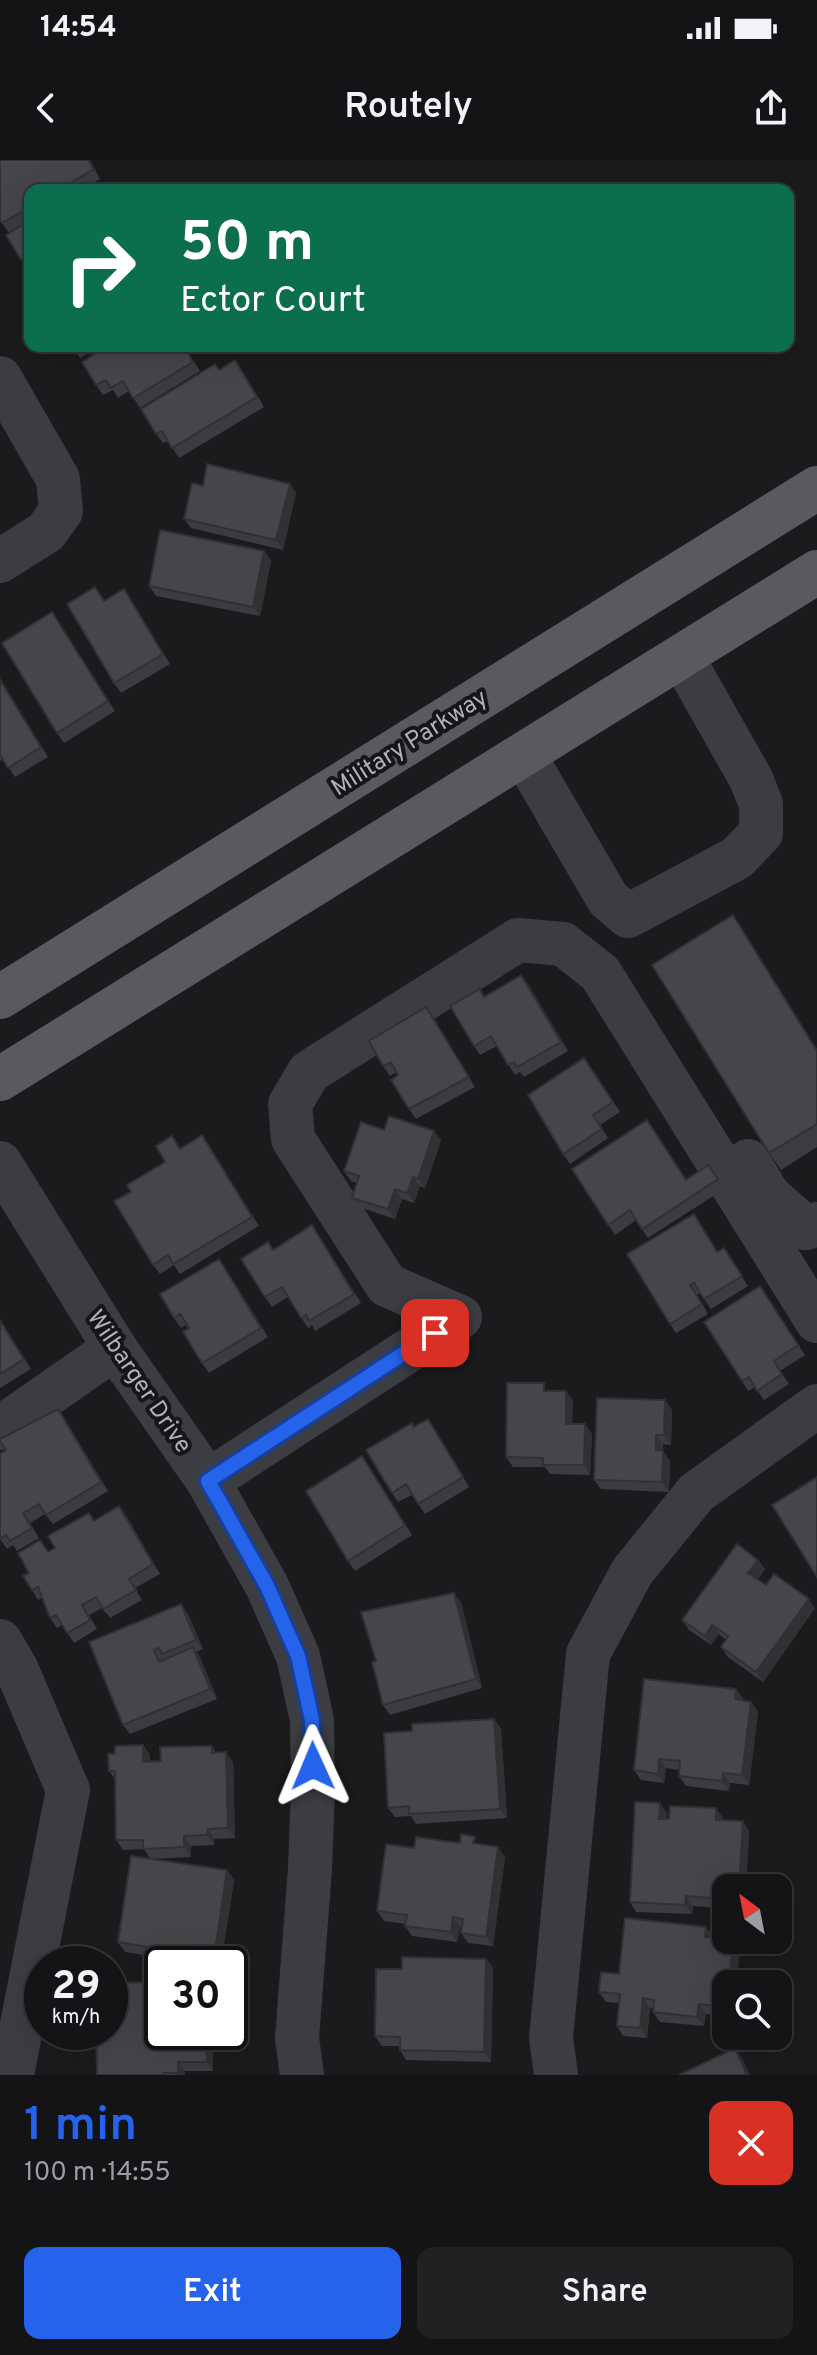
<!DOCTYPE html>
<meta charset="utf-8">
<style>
:root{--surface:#141416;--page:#212123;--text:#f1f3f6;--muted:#9d9ea1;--line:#333335;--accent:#2563eb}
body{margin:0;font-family:Overpass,sans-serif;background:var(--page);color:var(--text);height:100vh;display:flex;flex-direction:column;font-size:30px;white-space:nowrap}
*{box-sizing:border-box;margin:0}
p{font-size:26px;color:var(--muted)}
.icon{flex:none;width:44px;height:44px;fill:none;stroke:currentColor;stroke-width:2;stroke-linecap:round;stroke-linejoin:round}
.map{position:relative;height:1915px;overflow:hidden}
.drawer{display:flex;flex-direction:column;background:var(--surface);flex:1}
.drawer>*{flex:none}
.guide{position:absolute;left:24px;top:24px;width:770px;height:168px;border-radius:16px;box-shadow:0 8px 32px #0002,0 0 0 2px var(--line);background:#0b6e4f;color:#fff;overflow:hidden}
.needle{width:52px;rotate:328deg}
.fabs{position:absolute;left:712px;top:1714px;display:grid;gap:16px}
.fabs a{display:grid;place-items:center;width:80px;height:80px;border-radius:16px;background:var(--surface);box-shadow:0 8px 32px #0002,0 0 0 2px var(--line);font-size:40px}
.speed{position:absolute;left:24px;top:1786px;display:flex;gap:16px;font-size:40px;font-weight:700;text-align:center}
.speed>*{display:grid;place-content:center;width:104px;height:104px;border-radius:50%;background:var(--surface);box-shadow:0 8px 32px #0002,0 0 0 2px var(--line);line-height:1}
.speed small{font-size:20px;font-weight:400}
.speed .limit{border:4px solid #111;border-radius:12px;background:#fff;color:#111}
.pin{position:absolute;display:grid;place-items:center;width:68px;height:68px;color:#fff;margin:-34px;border-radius:16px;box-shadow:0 4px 12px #0006}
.me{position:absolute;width:88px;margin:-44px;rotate:359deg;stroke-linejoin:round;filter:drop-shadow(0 0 6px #0008)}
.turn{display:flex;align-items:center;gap:28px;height:168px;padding:0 24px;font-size:36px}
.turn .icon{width:104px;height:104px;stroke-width:2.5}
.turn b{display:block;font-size:56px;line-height:68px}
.round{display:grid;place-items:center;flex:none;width:84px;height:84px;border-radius:16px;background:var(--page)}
.overview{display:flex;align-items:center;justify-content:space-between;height:136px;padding:0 24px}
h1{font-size:48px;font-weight:600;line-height:60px;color:var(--accent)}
.button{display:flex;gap:16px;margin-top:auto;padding:16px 24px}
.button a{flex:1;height:92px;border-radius:16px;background:var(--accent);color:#fff;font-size:32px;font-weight:600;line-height:92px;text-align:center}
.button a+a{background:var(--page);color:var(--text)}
.status{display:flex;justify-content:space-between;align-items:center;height:56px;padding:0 40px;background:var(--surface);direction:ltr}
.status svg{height:22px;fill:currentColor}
header{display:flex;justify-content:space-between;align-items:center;height:104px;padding:0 24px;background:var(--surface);font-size:36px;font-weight:600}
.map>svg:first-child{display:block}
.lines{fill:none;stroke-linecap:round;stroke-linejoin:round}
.minor{stroke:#3c3d42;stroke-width:44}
.major{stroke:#595960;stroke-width:44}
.wall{fill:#3c3c40}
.shaded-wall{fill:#313134}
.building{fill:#46464a;stroke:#313134;stroke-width:2}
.route-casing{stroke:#184099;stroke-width:20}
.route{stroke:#2563eb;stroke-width:14}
.labels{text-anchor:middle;stroke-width:8;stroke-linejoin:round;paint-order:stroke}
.street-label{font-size:24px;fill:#afb1bb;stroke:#161618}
</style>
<div class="status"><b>14:54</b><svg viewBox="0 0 49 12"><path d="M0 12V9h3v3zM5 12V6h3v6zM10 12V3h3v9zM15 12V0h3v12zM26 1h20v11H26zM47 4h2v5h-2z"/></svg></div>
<header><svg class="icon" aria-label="back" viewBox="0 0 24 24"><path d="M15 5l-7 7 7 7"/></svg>Routely<svg class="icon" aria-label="share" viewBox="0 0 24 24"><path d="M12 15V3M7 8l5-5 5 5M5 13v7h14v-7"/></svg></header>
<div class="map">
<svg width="817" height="1915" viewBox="0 0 817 1915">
<rect width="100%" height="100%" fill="#1b1b1d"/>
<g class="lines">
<g class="minor">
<polyline points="0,218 58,319 61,351 46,372 0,401"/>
<polyline points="524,595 608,739 628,756 737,698 761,673 761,644 751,619 682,497"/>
<polyline points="748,1001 769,1036 806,1068 817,1064"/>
<polyline points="0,1003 115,1188 208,1321 267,1426 298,1496 312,1560 313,1629 310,1709 297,1878 302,1915"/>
<polyline points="460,1157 387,1125 293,979 290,944 309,912 518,780 563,784 600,813 817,1161"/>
<polyline points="0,1268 115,1188"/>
<polyline points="208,1321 460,1157"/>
<polyline points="0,1481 17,1510 68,1630 12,1915"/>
<polyline points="556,1915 551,1878 588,1494 632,1412 696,1333 817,1246"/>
</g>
<g class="major">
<polyline points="0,837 817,328"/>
<polyline points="0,919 817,412"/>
</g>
</g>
<g class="wall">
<polygon points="0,0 90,0 100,19 88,26 91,30 30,30 30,109 28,110 6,75 24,64 9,73 0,60"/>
<polygon points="72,186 99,186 80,198"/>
<polygon points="108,186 184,186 200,211 140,248 129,231 118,238 113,230 103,235 96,225"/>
<polygon points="219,210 242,210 264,247 179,298 168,281 163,283 156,274"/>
<polygon points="203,326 296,333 283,390 191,368 184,359"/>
<polygon points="264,391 271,401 260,456 156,436 149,426"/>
<polygon points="124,429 170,504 121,533 114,523"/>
<polygon points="52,452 115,551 64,583 57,573"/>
<polygon points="0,518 48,597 15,617 3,599 0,601"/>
<polygon points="744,772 817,889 817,987 781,1010 769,993"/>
<polygon points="528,824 568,891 524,917 520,912 515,915 497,886 480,895 474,886 485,836"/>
<polygon points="433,857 475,927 416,959 409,949 396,912 390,916 383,906"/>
<polygon points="584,898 620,952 600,965 608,978 570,1004 563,994"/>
<polygon points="384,970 441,980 425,1028 420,1026 414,1043 402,1039 395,1059 359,1047 352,1038 357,1023 351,1021 344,1011"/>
<polygon points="209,985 259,1066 180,1114 174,1105 160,1114 153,1105 131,1032 181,989"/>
<polygon points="708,1005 724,1029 648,1078 636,1060 615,1075 572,1009 686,1020"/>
<polygon points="694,1054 717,1092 724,1088 748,1126 711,1149 700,1133 697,1135 708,1154 676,1173 670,1164"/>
<polygon points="312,1065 361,1143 315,1171 312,1165 308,1168 288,1137 272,1147 265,1137 274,1090"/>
<polygon points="226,1109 268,1177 209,1213 202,1203 186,1165 181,1168 174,1158"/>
<polygon points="760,1126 805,1195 780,1211 789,1224 764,1240 755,1227 748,1231 742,1221"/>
<polygon points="0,1159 31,1209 0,1228"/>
<polygon points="549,1231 573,1240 572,1264 592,1274 590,1315 550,1314 545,1307 513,1307 506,1297"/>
<polygon points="672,1250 671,1285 663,1284 663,1291 670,1301 669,1332 601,1329 594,1320"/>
<polygon points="65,1259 108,1331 53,1364 45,1354 30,1363 39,1378 17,1391 13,1385 7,1389 0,1379"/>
<polygon points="414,1267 434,1269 469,1327 425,1354 412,1335 398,1342 392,1333"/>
<polygon points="362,1296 412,1375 355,1411 348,1401"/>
<polygon points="126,1355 160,1414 135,1428 142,1440 110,1458 102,1448 89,1455 97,1469 74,1483 62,1465 57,1468 50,1458 42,1438 38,1440 32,1430 29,1413 48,1392 94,1360"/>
<polygon points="758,1400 765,1409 758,1419 766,1425 815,1448 763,1522 728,1497 721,1487 726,1480 719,1474 711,1485 689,1470 682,1460"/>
<polygon points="461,1442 482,1528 390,1555 383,1545 376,1501"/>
<polygon points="188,1454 203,1489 196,1492 200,1497 217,1539 130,1574 123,1565 89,1482"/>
<polygon points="743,1538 743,1540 751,1542 758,1552 749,1625 730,1623 729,1631 686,1626 679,1616 679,1610 666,1608 664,1623 641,1620 634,1610"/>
<polygon points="494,1559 501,1569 507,1658 416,1664 411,1656 395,1657 388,1648 412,1571"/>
<polygon points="143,1585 150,1595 150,1602 161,1601 212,1586 216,1593 233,1602 235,1678 214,1679 214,1685 191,1686 191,1697 150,1699 144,1689 123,1690 116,1680 115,1619 109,1611 115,1594"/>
<polygon points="667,1653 666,1659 723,1658 723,1660 749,1671 746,1728 726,1728 726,1736 719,1736 719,1748 693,1746 692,1754 636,1752 630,1742"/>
<polygon points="460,1683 480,1684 505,1697 493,1786 468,1783 461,1773 462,1767 460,1767 457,1782 412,1776 405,1766 406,1764 384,1761 377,1751 414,1688"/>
<polygon points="227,1710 234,1720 221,1804 199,1804 125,1792 118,1782"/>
<polygon points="706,1767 713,1778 733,1780 740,1790 736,1824 726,1824 726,1856 706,1854 704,1866 660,1862 653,1852 654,1849 650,1848 647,1878 623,1876 617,1866 619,1843 606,1842 599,1832 619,1814"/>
<polygon points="486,1799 493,1808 491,1902 406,1900 400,1890 400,1886 382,1886 375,1876 402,1809"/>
<polygon points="162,1872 213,1872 213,1911 185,1911 185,1915 97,1915"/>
</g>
<g class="shaded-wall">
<polygon points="290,324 296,333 283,390 276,380"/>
<polygon points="264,391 271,401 260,456 253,447"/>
<polygon points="124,429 131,439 170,504 163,494"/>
<polygon points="733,755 744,772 817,889 817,891"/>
<polygon points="521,815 528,824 568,891 561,882"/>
<polygon points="434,971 441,980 425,1028 418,1019"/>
<polygon points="413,1017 420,1026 414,1043 407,1033"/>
<polygon points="395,1029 402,1039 395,1059 388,1049"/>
<polygon points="566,1231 573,1240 572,1273 566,1264"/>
<polygon points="665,1240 672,1250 671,1285 664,1275"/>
<polygon points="58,1249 65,1259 108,1331 101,1322"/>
<polygon points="585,1264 592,1274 590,1315 584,1305"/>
<polygon points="656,1275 663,1284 662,1300 656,1290"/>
<polygon points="663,1291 670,1301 669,1332 662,1322"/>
<polygon points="119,1346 126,1355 160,1414 153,1404"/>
<polygon points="758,1400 765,1409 755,1422 748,1413"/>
<polygon points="454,1433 461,1442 482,1528 476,1519"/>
<polygon points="809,1439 815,1448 763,1522 756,1512"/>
<polygon points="181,1444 188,1454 203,1489 196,1480"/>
<polygon points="712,1465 719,1474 711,1485 705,1476"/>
<polygon points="193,1487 200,1497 217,1539 210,1529"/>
<polygon points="736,1529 743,1538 742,1548 735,1539"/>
<polygon points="751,1542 758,1552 749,1625 742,1615"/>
<polygon points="494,1559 501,1569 507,1658 500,1649"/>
<polygon points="143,1585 150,1595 150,1612 143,1602"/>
<polygon points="226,1592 233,1602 235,1678 228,1668"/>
<polygon points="659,1599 666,1608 664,1623 658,1614"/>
<polygon points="723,1613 730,1623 729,1631 722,1621"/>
<polygon points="660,1643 667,1653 666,1669 659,1659"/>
<polygon points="716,1648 723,1658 723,1669 716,1660"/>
<polygon points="743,1661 749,1671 746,1728 739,1728"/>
<polygon points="208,1669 214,1679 214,1685 207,1675"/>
<polygon points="184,1676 191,1686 191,1697 184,1687"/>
<polygon points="498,1687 505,1697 493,1786 486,1777"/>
<polygon points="227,1710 234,1720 221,1804 218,1804 214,1798"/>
<polygon points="712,1726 719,1736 719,1748 712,1738"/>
<polygon points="686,1736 693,1746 692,1754 685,1745"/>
<polygon points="453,1757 460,1767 457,1782 451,1772"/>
<polygon points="706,1767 713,1776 711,1787 705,1777"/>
<polygon points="733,1780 740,1790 736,1824 729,1824"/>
<polygon points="486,1799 493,1808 491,1902 484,1892"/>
<polygon points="643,1838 650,1848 647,1878 640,1868"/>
<polygon points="699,1844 706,1854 704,1866 697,1857"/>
<polygon points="206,1872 213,1872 213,1911 207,1902"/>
<polygon points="735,1888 742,1898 750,1915 747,1915"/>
<polygon points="178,1902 185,1911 185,1915 179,1915 178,1913"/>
</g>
<g class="building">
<polygon points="0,0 88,0 94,9 58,30 30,30 30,47 2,63 0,60"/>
<polygon points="88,26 91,30 81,30"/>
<polygon points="30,60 30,97 29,95 21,100 6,75"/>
<polygon points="108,186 184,186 193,202 133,238 123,221 111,228 106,220 96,225 82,202"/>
<polygon points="235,200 257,237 172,288 162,271 156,274 141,249 215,204 219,210"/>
<polygon points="207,304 290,324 276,380 184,359 192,323 203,326"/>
<polygon points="160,370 264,391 253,447 149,426"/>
<polygon points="95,427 104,441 124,429 163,494 114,523 67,444"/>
<polygon points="52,452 108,541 57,573 2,483"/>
<polygon points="0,520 41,587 8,608 0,595"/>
<polygon points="733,755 817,891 817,964 769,993 652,805"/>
<polygon points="521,815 561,882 517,907 514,902 508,905 491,876 474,886 450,846 480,829 484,837"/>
<polygon points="426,847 469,917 409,949 391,920 398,915 391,902 383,906 369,881"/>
<polygon points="584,898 613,942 593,955 602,969 563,994 528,935"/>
<polygon points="389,956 434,971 418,1019 413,1017 407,1033 395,1029 388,1049 352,1038 359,1016 344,1011 361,962 384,970"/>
<polygon points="647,960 686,1020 708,1005 718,1019 642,1069 630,1050 608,1065 572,1009"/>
<polygon points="202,975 252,1057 173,1104 168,1095 153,1105 114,1041 131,1032 127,1025 165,1002 156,986 172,976 180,989"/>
<polygon points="694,1054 717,1092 724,1088 742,1116 704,1139 694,1123 690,1125 702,1144 670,1164 627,1094"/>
<polygon points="312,1065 354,1134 309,1161 306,1155 301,1158 282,1127 265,1137 241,1099 268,1082 273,1090"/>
<polygon points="219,1099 261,1168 202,1203 183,1172 189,1168 180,1154 174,1158 160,1134"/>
<polygon points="760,1126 798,1185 774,1201 782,1214 757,1231 749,1217 742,1221 704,1162"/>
<polygon points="0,1161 24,1199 0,1214"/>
<polygon points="507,1223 544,1223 544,1231 566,1231 566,1264 585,1264 584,1305 543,1305 543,1298 506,1297"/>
<polygon points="597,1238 665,1240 664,1275 656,1275 656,1290 663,1291 662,1322 594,1320"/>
<polygon points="58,1249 101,1322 46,1355 39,1344 23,1353 32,1368 10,1381 6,1375 0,1379 0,1294 6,1290 0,1281 0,1279"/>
<polygon points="428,1259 463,1317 418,1344 406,1324 392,1333 366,1290 412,1263 414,1267"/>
<polygon points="362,1296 405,1365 348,1401 306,1331"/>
<polygon points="817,1317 817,1417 772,1345"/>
<polygon points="119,1346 153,1404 129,1419 136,1430 103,1449 96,1437 82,1445 90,1460 67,1473 56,1455 50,1458 38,1427 32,1430 23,1416 29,1413 18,1393 40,1380 48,1392 55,1388 48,1376 89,1353 94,1361"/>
<polygon points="737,1384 758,1400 748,1413 766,1425 774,1414 809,1439 756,1512 721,1487 728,1476 712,1465 705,1476 682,1460"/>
<polygon points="454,1433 476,1519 383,1545 372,1502 376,1501 361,1452"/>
<polygon points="181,1444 196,1480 162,1494 159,1488 154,1490 159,1502 193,1487 210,1529 123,1565 89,1482"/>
<polygon points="644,1519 736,1529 735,1539 751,1542 742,1615 723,1613 722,1621 679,1616 680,1601 659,1599 658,1614 634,1610"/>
<polygon points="494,1559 500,1649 409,1654 409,1646 388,1648 384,1573 412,1571 412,1564"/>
<polygon points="143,1585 143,1602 161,1601 160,1587 212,1586 212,1593 226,1592 228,1668 208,1669 207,1675 184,1676 184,1687 143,1689 143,1680 116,1680 115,1611 109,1611 108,1594 115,1594 115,1586"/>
<polygon points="635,1642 660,1643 659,1659 669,1659 670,1646 716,1648 716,1660 743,1661 739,1728 712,1726 712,1738 686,1736 685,1745 630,1742"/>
<polygon points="461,1674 475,1677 473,1683 498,1687 486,1777 461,1773 463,1759 453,1757 451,1772 405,1766 407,1755 377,1751 386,1684 414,1688 416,1677 460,1683"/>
<polygon points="131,1696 227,1710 214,1798 118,1782"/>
<polygon points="625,1758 706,1767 705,1777 733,1780 729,1824 726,1824 726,1847 699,1844 697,1857 653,1852 654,1840 643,1838 640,1868 617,1866 620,1834 599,1832 601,1812 619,1814"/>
<polygon points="402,1797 486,1799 484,1892 400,1890 400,1877 375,1876 376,1809 402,1809"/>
<polygon points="162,1822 162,1872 206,1872 207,1902 178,1902 178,1913 164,1913 164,1915 97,1915 96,1872 110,1872 110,1823"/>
<polygon points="735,1888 747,1915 679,1915"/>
</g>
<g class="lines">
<defs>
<polyline id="route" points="313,1606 312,1560 298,1496 267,1426 208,1321 435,1173"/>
</defs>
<use href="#route" class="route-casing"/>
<use href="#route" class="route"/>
</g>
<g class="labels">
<g class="street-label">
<text transform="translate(409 582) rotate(-32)" y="8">Military Parkway</text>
<text transform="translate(140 1221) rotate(56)" y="8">Wilbarger Drive</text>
</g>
</g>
</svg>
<div class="fabs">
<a><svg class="needle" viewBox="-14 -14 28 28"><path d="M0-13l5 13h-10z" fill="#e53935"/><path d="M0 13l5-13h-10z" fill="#9d9ea1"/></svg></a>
<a><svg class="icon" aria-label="search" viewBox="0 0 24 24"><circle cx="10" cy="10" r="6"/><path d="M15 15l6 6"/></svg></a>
</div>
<div class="speed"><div>29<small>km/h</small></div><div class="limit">30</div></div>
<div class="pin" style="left:435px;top:1173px;background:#d93025"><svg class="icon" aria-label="arrive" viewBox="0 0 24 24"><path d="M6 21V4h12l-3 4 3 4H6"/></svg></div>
<svg class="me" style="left:313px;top:1606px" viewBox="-20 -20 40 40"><path d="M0-17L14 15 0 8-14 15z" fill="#2563eb" stroke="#fff" stroke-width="4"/></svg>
<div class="guide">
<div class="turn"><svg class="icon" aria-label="right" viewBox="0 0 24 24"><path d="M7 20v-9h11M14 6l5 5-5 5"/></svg><div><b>50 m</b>Ector Court</div></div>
</div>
</div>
<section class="drawer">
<div class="overview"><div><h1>1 min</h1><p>100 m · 14:55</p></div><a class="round" style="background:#d93025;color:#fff"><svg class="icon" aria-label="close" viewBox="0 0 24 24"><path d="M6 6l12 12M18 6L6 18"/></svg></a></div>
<div class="button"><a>Exit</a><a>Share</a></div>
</section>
